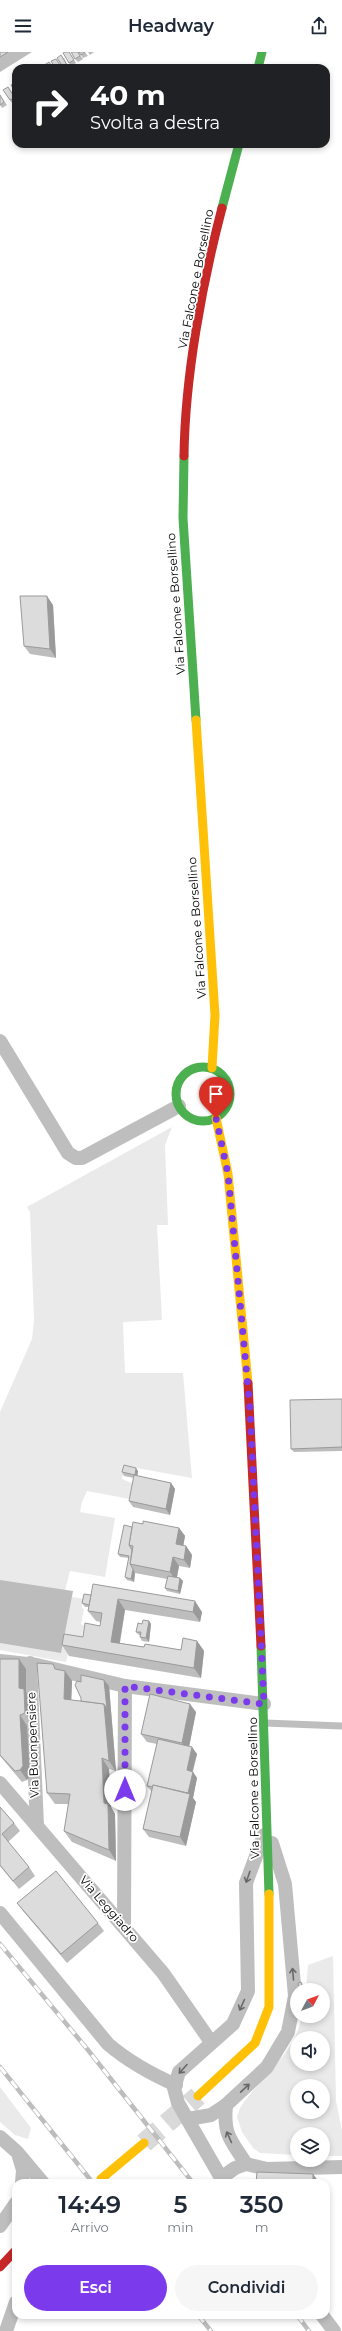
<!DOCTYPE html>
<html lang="it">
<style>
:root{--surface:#fff;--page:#f6f6f7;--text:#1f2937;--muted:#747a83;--accent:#7c3aed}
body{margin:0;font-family:Montserrat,sans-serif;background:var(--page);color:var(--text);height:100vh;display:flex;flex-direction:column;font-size:15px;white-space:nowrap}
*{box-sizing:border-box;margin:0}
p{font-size:13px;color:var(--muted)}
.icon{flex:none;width:22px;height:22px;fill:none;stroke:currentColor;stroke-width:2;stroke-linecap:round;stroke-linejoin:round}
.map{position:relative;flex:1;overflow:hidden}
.details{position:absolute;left:12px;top:2127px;width:318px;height:140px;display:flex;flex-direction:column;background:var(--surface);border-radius:12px;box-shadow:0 2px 6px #0003}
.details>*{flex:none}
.guide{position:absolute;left:12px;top:12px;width:318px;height:84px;border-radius:12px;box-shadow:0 2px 6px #0003;background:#202124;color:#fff;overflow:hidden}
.needle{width:26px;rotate:49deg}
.fabs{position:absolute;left:290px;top:1931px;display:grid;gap:8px}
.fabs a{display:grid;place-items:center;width:40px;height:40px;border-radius:50%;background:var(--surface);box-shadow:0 2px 6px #0003;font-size:20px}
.pin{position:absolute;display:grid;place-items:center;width:34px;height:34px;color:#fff;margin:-41px -17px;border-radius:50% 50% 50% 0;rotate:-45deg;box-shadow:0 0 4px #0007}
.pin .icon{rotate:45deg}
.me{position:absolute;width:44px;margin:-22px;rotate:0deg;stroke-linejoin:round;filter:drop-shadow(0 0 3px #0008)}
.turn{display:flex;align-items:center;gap:14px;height:84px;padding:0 12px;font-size:18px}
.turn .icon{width:52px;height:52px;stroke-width:2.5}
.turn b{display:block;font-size:28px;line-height:34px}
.eta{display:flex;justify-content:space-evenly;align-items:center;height:68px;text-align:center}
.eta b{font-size:24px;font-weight:600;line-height:28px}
.cta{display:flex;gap:8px;margin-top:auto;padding:8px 12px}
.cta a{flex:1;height:46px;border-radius:24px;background:var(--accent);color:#fff;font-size:16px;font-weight:600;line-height:46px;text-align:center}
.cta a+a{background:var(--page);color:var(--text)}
header{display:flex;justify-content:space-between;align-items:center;height:52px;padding:0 12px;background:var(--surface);font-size:18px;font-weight:600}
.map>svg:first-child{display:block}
.green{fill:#eaeaea;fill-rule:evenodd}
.water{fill:#bcbcbc}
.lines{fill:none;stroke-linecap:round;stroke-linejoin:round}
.secondary-tunnel{stroke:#d9d9d9;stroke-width:20;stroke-dasharray:20 10;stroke-linecap:butt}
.lane{stroke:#bebebe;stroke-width:7}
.street{stroke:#bebebe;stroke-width:14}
.fast{stroke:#4caf50;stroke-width:9}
.slow{stroke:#ffc107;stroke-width:9}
.jam{stroke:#c62828;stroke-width:9}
.rail-casing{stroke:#bdbdbd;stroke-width:4.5}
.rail{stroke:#fff;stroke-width:3;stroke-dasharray:9;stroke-linecap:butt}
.wall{fill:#bdbdbd}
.shaded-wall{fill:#9a9a9a}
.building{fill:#dcdcdc;stroke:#9a9a9a}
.oneway{stroke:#686868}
.route{stroke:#7c3aed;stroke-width:7;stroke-dasharray:0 12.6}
.labels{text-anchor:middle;stroke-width:3.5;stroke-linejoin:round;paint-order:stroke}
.street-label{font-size:12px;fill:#000;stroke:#fff}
</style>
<header><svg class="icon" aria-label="menu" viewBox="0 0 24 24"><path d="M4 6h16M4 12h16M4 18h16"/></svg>Headway<svg class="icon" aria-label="share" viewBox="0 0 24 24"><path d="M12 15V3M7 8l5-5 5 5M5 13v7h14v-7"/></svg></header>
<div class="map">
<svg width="342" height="2279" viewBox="0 0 342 2279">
<rect width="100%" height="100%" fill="#fff"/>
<g class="green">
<polygon points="172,1075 165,1093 168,1173 157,1173 162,1268 123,1270 125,1321 183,1321 192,1426 125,1414 122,1427 134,1432 130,1447 87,1439 82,1450 80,1460 115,1466 105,1525 70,1519 64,1543 83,1547 82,1556 84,1557 81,1572 84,1574 81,1591 70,1591 66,1610 0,1598 0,1360 32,1287 34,1268 30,1160 27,1155"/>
<path d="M333,1904L336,2049L342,2079V2104H323V2082H297V2103L260,2101L253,2096L242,2080L237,2065L240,2056C260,2024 294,2004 302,1964H323V1938H306L308,1913ZM297,1986H323V2012H297ZM297,2034H323V2060H297Z"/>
<polygon points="0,2035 31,2076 28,2087 15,2083 0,2070"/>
</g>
<polygon class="water" points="0,1528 73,1539 61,1601 0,1591"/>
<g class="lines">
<polyline class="secondary-tunnel" points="144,2091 198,2044"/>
<polyline class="lane" points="265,1671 342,1674"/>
<g class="street">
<polyline points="0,989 68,1101 76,1106 82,1106 179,1054"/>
<polyline points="0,1609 37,1613 125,1634 264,1652"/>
<polyline points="30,1611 37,1774"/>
<polyline points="0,1731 163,1921 211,1990"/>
<path d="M0,1861L108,1992C129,2010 151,2022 176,2033"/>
<polyline points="124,1873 125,1634"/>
<path d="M226,2053C223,2083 231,2088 246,2112"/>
<polyline points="188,2067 211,2063 226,2053 267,2015 288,1980 295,1944 285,1832 272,1791"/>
<polyline points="0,2085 17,2100 43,2131"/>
<polyline points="19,2105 23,2118 22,2131"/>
<polyline points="221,2126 235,2116 246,2112 267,2117 342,2115"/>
<polyline points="224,2131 178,2051 174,2036 179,2020 233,1972 248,1939 246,1831 264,1783"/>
<polyline points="0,2174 16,2151"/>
<polyline points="322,2263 334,2279"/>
<polyline points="6,2279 16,2250"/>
</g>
<g class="fast">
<polyline points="258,16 262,0"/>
<polyline points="222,156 239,92"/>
<polyline points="184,404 183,466 196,668"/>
<circle cx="203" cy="1042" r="27"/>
<polyline points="261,1594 269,1842"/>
</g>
<g class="slow">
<polyline points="196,668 215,963 212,1016"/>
<polyline points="216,1066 228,1122 248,1331"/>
<polyline points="198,2044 255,1991 269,1955 269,1842"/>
<polyline points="101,2127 144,2091"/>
</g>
<g class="jam">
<path d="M184,404C185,325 202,232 222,156"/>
<polyline points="248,1331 261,1594"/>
<polyline points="0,2215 16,2198"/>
</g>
<defs>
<g id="rail">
<polyline points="0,1892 88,1998 193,2131"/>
<polyline points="0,2015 93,2131"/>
<polyline points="198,2263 211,2279"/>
<polyline points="297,2263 309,2279"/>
</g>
</defs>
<use href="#rail" class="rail-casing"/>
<use href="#rail" class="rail"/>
</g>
<g class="wall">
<polygon points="0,0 32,0 0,20"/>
<polygon points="69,0 76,11 71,14 63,1"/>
<polygon points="78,0 83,7 78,10 75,7"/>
<polygon points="79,0 85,0 88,4 83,6"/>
<polygon points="88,0 94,0 90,3"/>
<polygon points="57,6 64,6 69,16 63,16"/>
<polygon points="8,35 16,48 16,50 12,51 3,38"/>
<polygon points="0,43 7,53 2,56 0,53"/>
<polygon points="53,553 56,606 30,602 24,594"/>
<polygon points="342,1347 342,1399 294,1400 291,1397"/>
<polygon points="138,1419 137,1424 171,1431 175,1437 170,1463 133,1455 129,1449 134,1426 124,1424 122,1420"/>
<polygon points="143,1472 179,1476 185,1484 183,1494 186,1494 192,1503 190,1516 179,1514 177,1526 180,1526 183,1529 180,1542 167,1539 165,1536 167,1527 135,1521 134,1530 127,1528 125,1525 129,1506 120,1505 118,1502 132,1475"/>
<polygon points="84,1542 202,1560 200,1570 125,1558 120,1591 144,1595 181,1598 197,1589 204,1599 201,1626 69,1604 62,1593 83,1585 100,1574 100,1570 96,1569 88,1559 89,1555 85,1555 82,1551"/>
<polygon points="149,1569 151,1572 149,1590 142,1589 140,1585 140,1583 139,1583 136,1580"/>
<polygon points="0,1607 26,1617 26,1640 31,1647 33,1672 27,1674 30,1724 27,1728 22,1730 0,1704"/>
<polygon points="53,1612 56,1617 65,1619 72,1629 71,1648 81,1649 109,1634 116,1719 109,1717 111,1755 115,1762 116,1809 72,1790 64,1779 69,1752 55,1752 47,1741"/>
<polygon points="196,1660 189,1695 197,1702 193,1720 197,1726 193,1746 196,1750 186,1794 149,1785 143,1777 152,1740 147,1734 157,1692 147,1690 141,1682"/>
<polygon points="0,1755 14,1771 20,1779 8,1790 29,1815 35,1824 19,1837 0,1814"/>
<polygon points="17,1851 98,1871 104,1879 67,1911 23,1859"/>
</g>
<g class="shaded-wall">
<polygon points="47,544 53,553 56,606 50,597"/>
<polygon points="136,1416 138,1419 137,1426 135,1423"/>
<polygon points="171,1431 175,1437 170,1463 166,1457"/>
<polygon points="179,1476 185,1484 182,1501 176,1492"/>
<polygon points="186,1494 192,1503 190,1516 184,1508"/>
<polygon points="173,1505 179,1514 176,1529 170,1520"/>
<polygon points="133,1517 135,1521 134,1530 131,1527"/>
<polygon points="180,1526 183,1529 180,1542 178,1539"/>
<polygon points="118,1547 125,1558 118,1600 111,1590"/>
<polygon points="195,1549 202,1560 200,1570 193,1560"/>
<polygon points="149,1569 151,1572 149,1590 146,1586"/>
<polygon points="197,1589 204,1599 201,1626 194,1616"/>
<polygon points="19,1607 26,1617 26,1640 31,1647 33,1672 25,1661 19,1636"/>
<polygon points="65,1619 72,1629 71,1657 64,1647"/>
<polygon points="104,1628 109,1634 116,1719 109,1709 104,1652"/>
<polygon points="190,1652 196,1660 188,1700 182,1691"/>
<polygon points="20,1663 27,1674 30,1724 27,1728 20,1718"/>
<polygon points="192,1695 197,1702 191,1724 187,1718"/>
<polygon points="102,1706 109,1717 111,1755 115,1762 116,1809 109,1798 104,1751"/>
<polygon points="193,1720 197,1726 193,1746 196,1750 186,1794 180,1785 187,1743"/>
<polygon points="301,1930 304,1934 304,1938 303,1938 302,1936"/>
<polygon points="313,2122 319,2130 319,2131 313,2131"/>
</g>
<g class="building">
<polygon points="0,0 8,0 0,5"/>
<polygon points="65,0 69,0 74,8 69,11 63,1"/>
<polygon points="71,0 78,0 80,4 75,7"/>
<polygon points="79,0 85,0 81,3"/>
<polygon points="61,3 67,13 63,15 57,6"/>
<polygon points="56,7 62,16 55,16 51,9"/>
<polygon points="49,10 53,16 40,16"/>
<polygon points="15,30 16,32 16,42 11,33"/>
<polygon points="8,35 15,46 10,48 3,38"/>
<polygon points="0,43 4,50 0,53"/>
<polygon points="20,544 47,544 50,597 24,594"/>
<polygon points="342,1347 342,1395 291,1397 290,1348"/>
<polygon points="124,1413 136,1416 135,1423 122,1420"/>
<polygon points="134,1423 171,1431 166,1457 129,1449"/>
<polygon points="143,1469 179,1476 176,1492 186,1494 184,1508 173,1505 170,1520 130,1512 133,1494 129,1493 133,1470 143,1472"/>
<polygon points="124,1473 132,1475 129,1493 132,1498 130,1512 133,1517 131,1527 125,1525 129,1504 118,1502"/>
<polygon points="168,1524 180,1526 178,1539 165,1536"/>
<polygon points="93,1532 195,1549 193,1560 118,1547 111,1590 144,1595 145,1592 181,1598 183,1586 197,1589 194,1616 62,1593 64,1582 83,1585 85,1571 100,1574 102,1561 88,1559"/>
<polygon points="84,1542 91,1543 89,1553 82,1551"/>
<polygon points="143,1568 149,1569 146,1586 140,1585 141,1580 136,1580 138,1571 142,1572"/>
<polygon points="0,1607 19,1607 19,1636 24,1637 25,1661 20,1663 23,1714 20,1718 15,1719 0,1703"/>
<polygon points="37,1611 53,1612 55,1617 65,1619 64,1647 104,1652 109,1709 102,1706 104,1751 108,1752 109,1798 64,1779 70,1742 47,1741"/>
<polygon points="81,1623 104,1628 107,1657 104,1652 81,1649 81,1646 75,1633 77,1629 81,1630"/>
<polygon points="150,1642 190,1652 182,1691 141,1682"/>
<polygon points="158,1687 192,1695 187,1718 193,1720 188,1741 153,1733 153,1735 147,1734"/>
<polygon points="153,1733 190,1742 180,1785 143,1777"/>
<polygon points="0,1755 14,1771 2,1782 29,1815 13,1829 0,1813"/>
<polygon points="56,1819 98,1871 61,1902 17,1851"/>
<polygon points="301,1930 302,1936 299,1937 298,1931"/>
<polygon points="257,2120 313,2122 313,2131 256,2131"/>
</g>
<defs><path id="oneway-shaft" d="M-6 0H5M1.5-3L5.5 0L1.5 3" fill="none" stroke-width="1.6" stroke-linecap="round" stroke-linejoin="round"/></defs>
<g class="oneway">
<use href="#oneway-shaft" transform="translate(248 1825) rotate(109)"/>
<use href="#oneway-shaft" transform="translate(293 1922) rotate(-95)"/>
<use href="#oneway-shaft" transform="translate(242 1953) rotate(114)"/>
<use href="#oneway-shaft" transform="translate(183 2017) rotate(132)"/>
<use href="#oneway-shaft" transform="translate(245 2036) rotate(-43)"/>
<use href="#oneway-shaft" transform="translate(229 2085) rotate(-114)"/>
</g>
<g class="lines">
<polyline class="route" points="125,1738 125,1634 264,1652 250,1357 228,1122 216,1066"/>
</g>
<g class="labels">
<g class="street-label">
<text transform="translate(196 227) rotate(-79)" y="4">Via Falcone e Borsellino</text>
<text transform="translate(176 552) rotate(-94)" y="4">Via Falcone e Borsellino</text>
<text transform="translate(197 876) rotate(-94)" y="4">Via Falcone e Borsellino</text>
<text transform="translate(33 1693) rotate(-92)" y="4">Via Buonpensiere</text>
<text transform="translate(254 1736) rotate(-91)" y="4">Via Falcone e Borsellino</text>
<text transform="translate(109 1857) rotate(49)" y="4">Via Leggiadro</text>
</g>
</g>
</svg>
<div class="fabs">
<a><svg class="needle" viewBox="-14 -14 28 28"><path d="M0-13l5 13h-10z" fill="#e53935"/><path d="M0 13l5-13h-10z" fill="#747a83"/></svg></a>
<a><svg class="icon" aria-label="sound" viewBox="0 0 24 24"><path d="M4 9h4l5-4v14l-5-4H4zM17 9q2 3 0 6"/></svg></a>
<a><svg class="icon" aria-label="search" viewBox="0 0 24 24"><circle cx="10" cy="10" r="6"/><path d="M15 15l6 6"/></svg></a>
<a><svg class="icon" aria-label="layers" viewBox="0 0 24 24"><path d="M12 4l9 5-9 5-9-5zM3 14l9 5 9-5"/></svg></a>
</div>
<div class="pin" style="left:216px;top:1066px;background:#d93025"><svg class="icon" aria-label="arrive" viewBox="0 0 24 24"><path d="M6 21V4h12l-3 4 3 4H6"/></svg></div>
<svg class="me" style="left:125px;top:1738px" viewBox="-20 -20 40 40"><circle r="19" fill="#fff"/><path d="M0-13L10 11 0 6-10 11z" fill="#7c3aed"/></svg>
<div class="guide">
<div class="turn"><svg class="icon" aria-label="right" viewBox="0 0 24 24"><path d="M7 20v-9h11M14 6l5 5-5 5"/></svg><div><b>40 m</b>Svolta a destra</div></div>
</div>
<section class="details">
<div class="eta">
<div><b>14:49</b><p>Arrivo</p></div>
<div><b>5</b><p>min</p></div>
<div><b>350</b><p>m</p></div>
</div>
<div class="cta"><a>Esci</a><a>Condividi</a></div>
</section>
</div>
